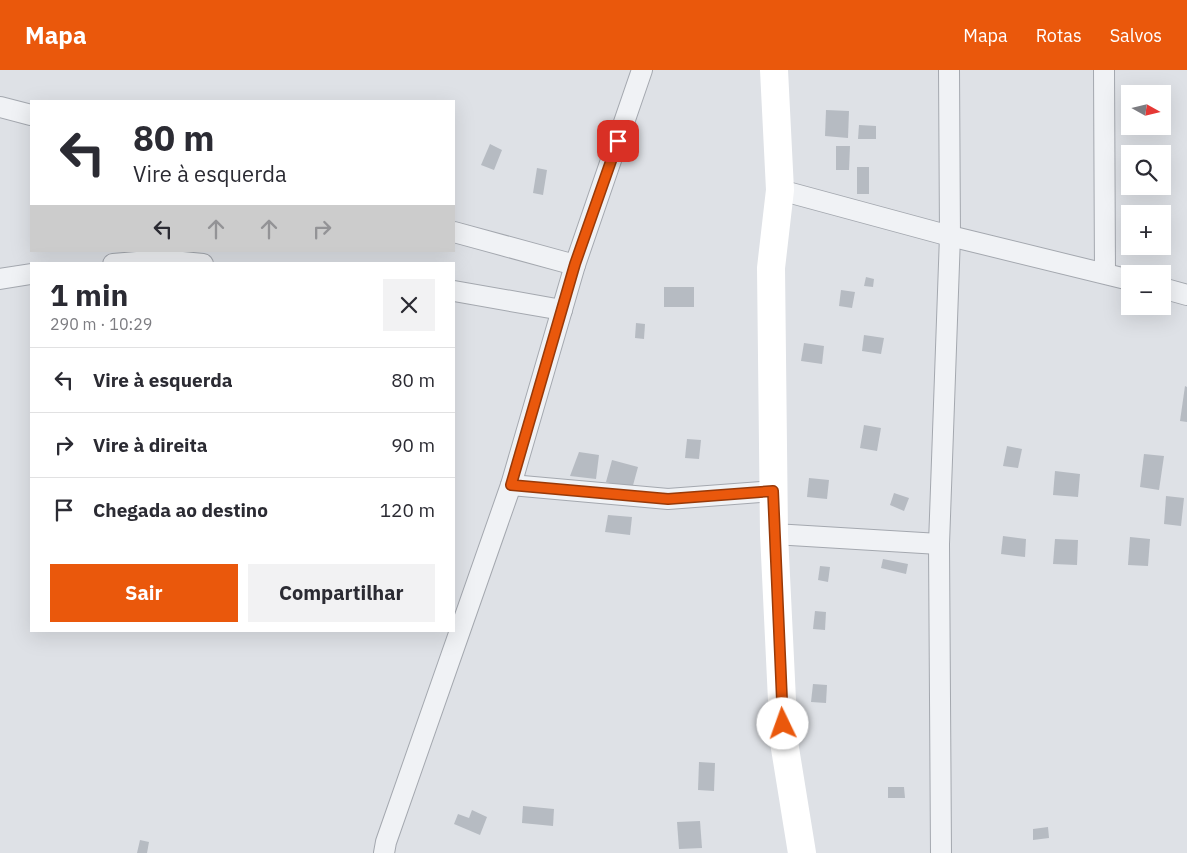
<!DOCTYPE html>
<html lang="pt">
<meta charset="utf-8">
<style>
:root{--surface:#fff;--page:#f2f2f3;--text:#2b2b33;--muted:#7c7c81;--line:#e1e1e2;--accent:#ea580c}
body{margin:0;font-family:"IBM Plex Sans",sans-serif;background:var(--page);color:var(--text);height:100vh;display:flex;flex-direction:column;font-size:19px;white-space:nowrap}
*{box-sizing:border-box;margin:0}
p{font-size:16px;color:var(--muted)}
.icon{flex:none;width:28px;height:28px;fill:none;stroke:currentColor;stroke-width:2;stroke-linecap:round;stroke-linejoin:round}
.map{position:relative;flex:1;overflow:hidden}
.side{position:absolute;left:30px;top:192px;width:425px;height:370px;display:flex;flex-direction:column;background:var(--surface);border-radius:0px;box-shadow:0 5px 20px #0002}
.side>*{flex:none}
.banner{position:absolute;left:30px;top:30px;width:425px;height:152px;border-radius:0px;box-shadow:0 5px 20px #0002;background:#fff;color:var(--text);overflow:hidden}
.needle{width:32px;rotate:98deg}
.tools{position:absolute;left:1121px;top:15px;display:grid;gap:10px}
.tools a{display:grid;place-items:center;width:50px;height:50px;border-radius:0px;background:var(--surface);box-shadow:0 5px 20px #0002;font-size:25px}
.pin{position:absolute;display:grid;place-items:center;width:42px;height:42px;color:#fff;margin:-21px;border-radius:10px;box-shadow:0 2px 8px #0006}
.me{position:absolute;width:55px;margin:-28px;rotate:357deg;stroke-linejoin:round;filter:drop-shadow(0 0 4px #0008)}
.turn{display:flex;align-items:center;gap:18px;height:105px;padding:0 20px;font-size:22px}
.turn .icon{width:65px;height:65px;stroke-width:2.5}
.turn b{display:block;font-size:35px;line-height:42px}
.lanes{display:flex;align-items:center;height:48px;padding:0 20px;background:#0003;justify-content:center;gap:25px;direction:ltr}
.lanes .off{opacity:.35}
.round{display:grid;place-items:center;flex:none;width:52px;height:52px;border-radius:0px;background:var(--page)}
.overview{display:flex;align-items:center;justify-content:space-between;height:85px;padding:0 20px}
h1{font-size:30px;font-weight:700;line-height:38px}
.action{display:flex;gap:10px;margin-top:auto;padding:10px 20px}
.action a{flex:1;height:58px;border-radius:0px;background:var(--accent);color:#fff;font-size:20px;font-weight:700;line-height:58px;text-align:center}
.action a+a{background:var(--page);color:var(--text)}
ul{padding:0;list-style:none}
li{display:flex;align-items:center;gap:15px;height:65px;padding:0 20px;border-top:1px solid var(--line)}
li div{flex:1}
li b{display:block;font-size:19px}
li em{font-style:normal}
header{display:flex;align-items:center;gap:30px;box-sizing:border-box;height:70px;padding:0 25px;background:var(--accent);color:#fff}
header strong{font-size:24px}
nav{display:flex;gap:28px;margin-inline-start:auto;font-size:18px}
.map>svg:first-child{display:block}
.building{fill:#b6bbc2}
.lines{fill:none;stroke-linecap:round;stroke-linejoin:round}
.street-casing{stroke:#a4a8af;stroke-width:22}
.street{stroke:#f0f2f5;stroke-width:20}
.secondary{stroke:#fff;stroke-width:28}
.route-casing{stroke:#983908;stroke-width:12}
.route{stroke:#ea580c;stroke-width:9}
</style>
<header>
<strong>Mapa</strong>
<nav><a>Mapa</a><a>Rotas</a><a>Salvos</a></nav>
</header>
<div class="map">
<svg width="1187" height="783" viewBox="0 0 1187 783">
<rect width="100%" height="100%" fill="#dee1e6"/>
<g class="building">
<polygon points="826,40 849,41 848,68 825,66"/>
<polygon points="859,55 876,56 876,69 858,69"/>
<polygon points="490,74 502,80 494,100 481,95"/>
<polygon points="836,76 850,76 849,100 836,100"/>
<rect x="857" y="97" width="12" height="27"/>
<polygon points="537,98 547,100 543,125 533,123"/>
<polygon points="866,207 874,209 873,217 864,216"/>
<rect x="664" y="217" width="30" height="20"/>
<polygon points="841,220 855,222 852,238 839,236"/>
<polygon points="636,253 645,254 644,269 635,268"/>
<polygon points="864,265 884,268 881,284 862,281"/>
<polygon points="804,273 824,276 822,294 801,291"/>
<polygon points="1185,316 1187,317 1187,352 1180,351"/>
<polygon points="864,355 881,358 877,381 860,378"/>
<polygon points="687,369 701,370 699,389 685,388"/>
<polygon points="1007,376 1022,379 1018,398 1003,396"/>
<polygon points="579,382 599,385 596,409 570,406"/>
<polygon points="1144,384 1164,386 1159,420 1140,417"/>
<polygon points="612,390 638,397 632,419 606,412"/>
<polygon points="1055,401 1080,404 1078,427 1053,425"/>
<polygon points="809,408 829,410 827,429 807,427"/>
<polygon points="894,423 909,428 904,441 890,435"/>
<polygon points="1166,426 1184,428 1181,456 1164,454"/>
<polygon points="608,445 632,447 630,465 605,462"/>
<polygon points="1003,466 1026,469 1025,487 1001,484"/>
<polygon points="1130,467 1150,469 1148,496 1128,495"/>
<polygon points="1055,469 1078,470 1077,495 1053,494"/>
<polygon points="883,489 908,494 906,504 881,498"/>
<polygon points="820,496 830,497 828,512 818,510"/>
<polygon points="815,541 826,542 825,560 813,559"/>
<polygon points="813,614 827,615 826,633 811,632"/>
<polygon points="699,692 715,693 714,721 698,720"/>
<polygon points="888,717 904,717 905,728 888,728"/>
<polygon points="523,736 554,739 553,756 522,753"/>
<polygon points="472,740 487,747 480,765 454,754 458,744 469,748"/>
<polygon points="700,751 702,778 679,779 677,752"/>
<polygon points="1048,757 1049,768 1033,770 1033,759"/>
<polygon points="140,770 149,772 147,783 137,783"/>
</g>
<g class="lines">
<defs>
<g id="street">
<polyline points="1104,0 1105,203"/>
<polyline points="0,37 31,45"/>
<polyline points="780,120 950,166 1130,210"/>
<polyline points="454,162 575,195"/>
<polyline points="113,194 161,190 203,194"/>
<polyline points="0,209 31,204"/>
<polyline points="1162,218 1187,225"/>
<polyline points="454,221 562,240"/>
<polyline points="511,415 668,429 773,421"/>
<polyline points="774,464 939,474"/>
<polyline points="384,783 386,772 511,415 575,195 642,0"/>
<polyline points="941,783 939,474 950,166 949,0"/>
</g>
</defs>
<use href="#street" class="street-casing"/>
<use href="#street" class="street"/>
<polyline class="secondary" points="774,0 780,120 771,198 774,464 784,672 802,783"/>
</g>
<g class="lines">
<defs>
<polyline id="route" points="618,71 575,194 511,415 668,429 773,421 783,654"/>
</defs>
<use href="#route" class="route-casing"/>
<use href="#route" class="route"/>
</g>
</svg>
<div class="tools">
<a><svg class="needle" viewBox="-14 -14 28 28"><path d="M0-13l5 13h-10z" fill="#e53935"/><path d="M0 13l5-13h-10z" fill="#7c7c81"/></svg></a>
<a><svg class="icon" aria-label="search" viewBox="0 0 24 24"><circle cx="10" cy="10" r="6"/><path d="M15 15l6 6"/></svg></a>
<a>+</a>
<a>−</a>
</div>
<div class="pin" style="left:618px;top:71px;background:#d93025"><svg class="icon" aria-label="arrive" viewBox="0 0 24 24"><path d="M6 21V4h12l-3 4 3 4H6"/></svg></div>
<svg class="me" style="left:783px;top:654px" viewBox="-20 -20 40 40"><circle r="19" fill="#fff"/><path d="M0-13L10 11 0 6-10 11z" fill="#ea580c"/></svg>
<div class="banner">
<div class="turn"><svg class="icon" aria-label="left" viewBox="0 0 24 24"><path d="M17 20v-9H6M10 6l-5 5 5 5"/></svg><div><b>80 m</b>Vire à esquerda</div></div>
<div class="lanes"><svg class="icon" aria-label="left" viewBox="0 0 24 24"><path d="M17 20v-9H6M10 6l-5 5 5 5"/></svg><svg class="icon off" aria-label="ahead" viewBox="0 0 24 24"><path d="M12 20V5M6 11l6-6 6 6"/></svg><svg class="icon off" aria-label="ahead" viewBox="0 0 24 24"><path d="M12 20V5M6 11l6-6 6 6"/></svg><svg class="icon off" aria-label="right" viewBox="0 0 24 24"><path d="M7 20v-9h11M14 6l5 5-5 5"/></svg></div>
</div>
<section class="side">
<div class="overview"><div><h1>1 min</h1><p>290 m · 10:29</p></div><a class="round"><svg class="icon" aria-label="close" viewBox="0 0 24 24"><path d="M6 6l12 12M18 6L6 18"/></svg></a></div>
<ul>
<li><svg class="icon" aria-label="left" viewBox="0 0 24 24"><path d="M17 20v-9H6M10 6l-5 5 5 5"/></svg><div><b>Vire à esquerda</b></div><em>80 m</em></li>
<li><svg class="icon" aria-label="right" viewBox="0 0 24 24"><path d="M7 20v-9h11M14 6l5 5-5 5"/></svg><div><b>Vire à direita</b></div><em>90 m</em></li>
<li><svg class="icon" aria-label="arrive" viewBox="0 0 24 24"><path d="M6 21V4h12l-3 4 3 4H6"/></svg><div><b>Chegada ao destino</b></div><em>120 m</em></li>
</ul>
<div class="action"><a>Sair</a><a>Compartilhar</a></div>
</section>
</div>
